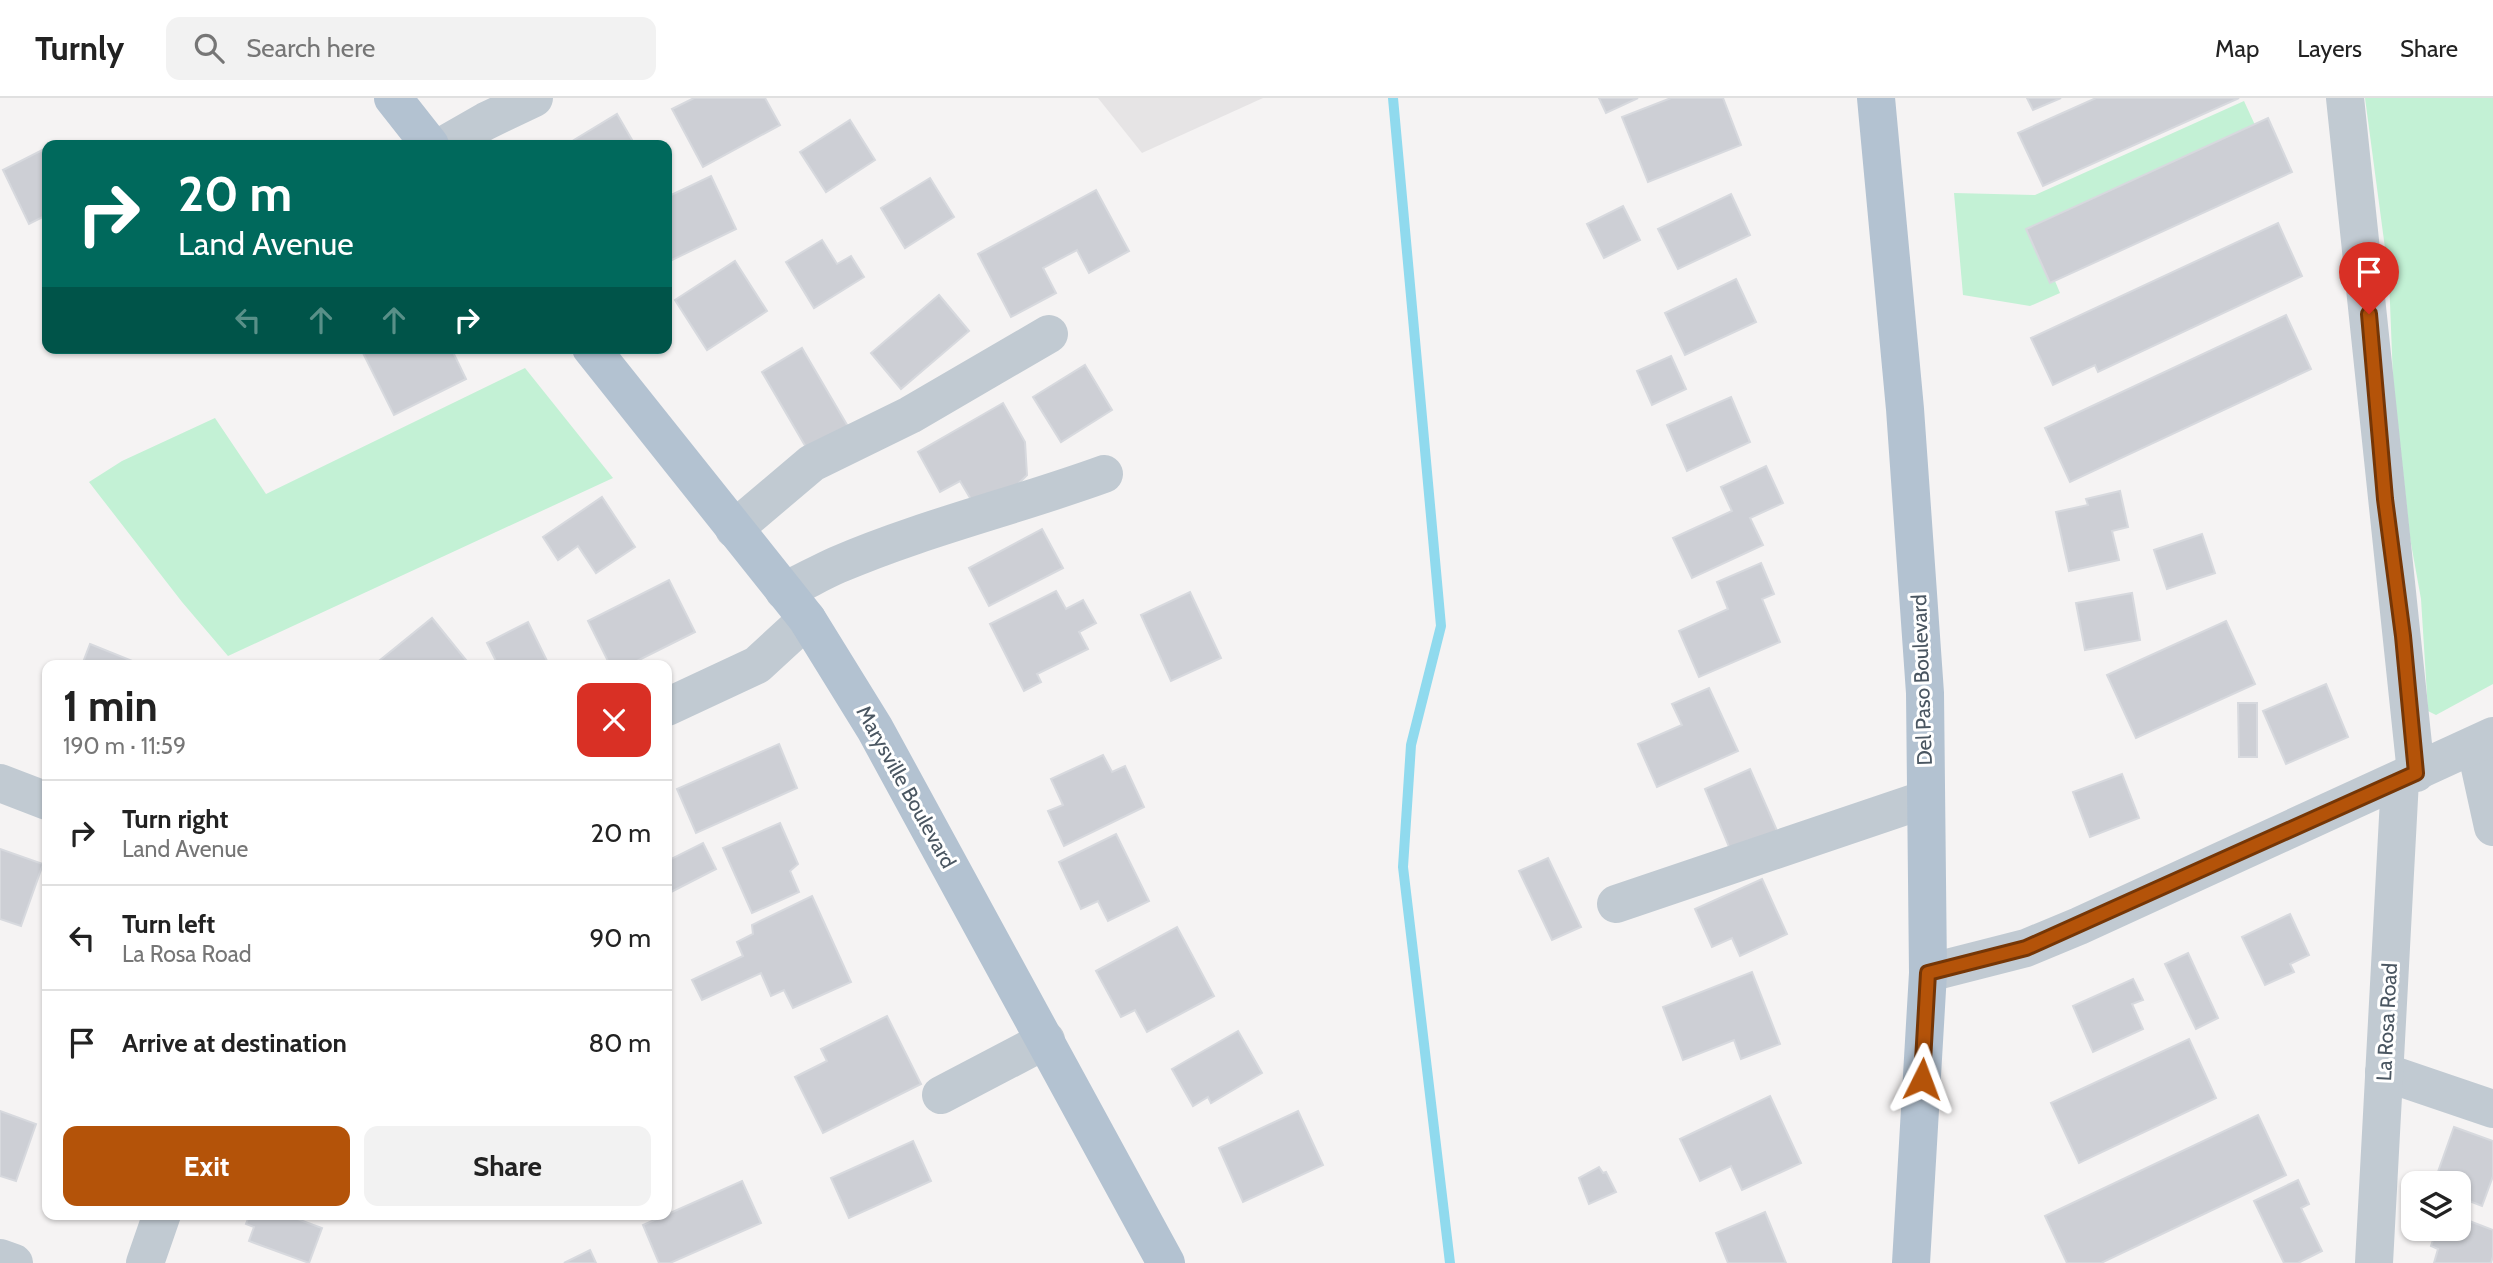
<!DOCTYPE html>
<meta charset="utf-8">
<style>
:root{--surface:#fff;--page:#f2f2f2;--text:#222;--muted:#767676;--line:#e0e0e0;--accent:#b45309}
body{margin:0;font-family:Cabin,sans-serif;background:var(--page);color:var(--text);height:100vh;display:flex;flex-direction:column;font-size:26px;white-space:nowrap}
*{box-sizing:border-box;margin:0}
p{font-size:23px;color:var(--muted)}
.icon{flex:none;width:38px;height:38px;fill:none;stroke:currentColor;stroke-width:2;stroke-linecap:round;stroke-linejoin:round}
.map{position:relative;flex:1;overflow:hidden}
.panel{position:absolute;left:42px;top:562px;width:630px;height:560px;display:flex;flex-direction:column;background:var(--surface);border-radius:14px;box-shadow:0 2px 5px #0004}
.panel>*{flex:none}
.banner{position:absolute;left:42px;top:42px;width:630px;height:214px;border-radius:14px;box-shadow:0 2px 5px #0004;background:#00695c;color:#fff;overflow:hidden}
.tools{position:absolute;left:2401px;top:1073px;display:grid;gap:14px}
.tools a{display:grid;place-items:center;width:70px;height:70px;border-radius:14px;background:var(--surface);box-shadow:0 2px 5px #0004;font-size:35px}
.pin{position:absolute;display:grid;place-items:center;width:60px;height:60px;color:#fff;margin:-72px -30px;border-radius:50% 50% 50% 0;rotate:-45deg;box-shadow:0 0 7px #0007}
.pin .icon{rotate:45deg}
.me{position:absolute;width:77px;margin:-38px;rotate:3deg;stroke-linejoin:round;filter:drop-shadow(0 0 5px #0008)}
.turn{display:flex;align-items:center;gap:24px;height:147px;padding:0 21px;font-size:32px}
.turn .icon{width:91px;height:91px;stroke-width:2.5}
.turn b{display:block;font-size:49px;line-height:60px}
.lanes{display:flex;align-items:center;height:66px;padding:0 21px;background:#0003;justify-content:center;gap:35px;direction:ltr}
.lanes .off{opacity:.35}
.round{display:grid;place-items:center;flex:none;width:74px;height:74px;border-radius:14px;background:var(--page)}
.overview{display:flex;align-items:center;justify-content:space-between;height:119px;padding:0 21px}
h1{font-size:42px;font-weight:800;line-height:52px}
.primary-button{display:flex;gap:14px;margin-top:auto;padding:14px 21px}
.primary-button a{flex:1;height:80px;border-radius:14px;background:var(--accent);color:#fff;font-size:28px;font-weight:800;line-height:80px;text-align:center}
.primary-button a+a{background:var(--page);color:var(--text)}
ul{padding:0;list-style:none}
li{display:flex;align-items:center;gap:21px;height:105px;padding:0 21px;border-top:2px solid var(--line)}
li div{flex:1}
li b{display:block;font-size:26px}
li em{font-style:normal}
header{display:flex;align-items:center;gap:42px;box-sizing:border-box;height:98px;padding:0 35px;background:var(--surface);border-bottom:2px solid var(--line)}
header strong{font-size:33px}
nav{display:flex;gap:38px;margin-inline-start:auto;font-size:24px}
.search{width:490px;height:63px;background:var(--page);display:flex;align-items:center;gap:18px;box-sizing:border-box;padding:0 24px;border-radius:14px;color:var(--muted);font-size:26px}
.map>svg:first-child{display:block}
.education{fill:#e6e4e5}
.green{fill:#c3f1d5}
.lines{fill:none;stroke-linecap:round;stroke-linejoin:round}
.stream{stroke:#90daee;stroke-width:10}
.building{fill:#cdcfd5;stroke:#d7d9de;stroke-width:2}
.minor{stroke:#c1cad2;stroke-width:38}
.major{stroke:#b3c2d1;stroke-width:38}
.route-casing{stroke:#753606;stroke-width:18}
.route{stroke:#b45309;stroke-width:12}
.labels{text-anchor:middle;stroke-width:6;stroke-linejoin:round;paint-order:stroke}
.street-label{font-size:21px;fill:#4a5661;stroke:#fff}
</style>
<header>
<strong>Turnly</strong>
<div class="search"><svg class="icon" aria-label="search" viewBox="0 0 24 24"><circle cx="10" cy="10" r="6"/><path d="M15 15l6 6"/></svg>Search here</div>
<nav><a>Map</a><a>Layers</a><a>Share</a></nav>
</header>
<div class="map">
<svg width="2493" height="1165" viewBox="0 0 2493 1165">
<rect width="100%" height="100%" fill="#f5f3f3"/>
<polygon class="education" points="1098,0 1263,0 1142,55"/>
<g class="green">
<polygon points="2365,0 2493,0 2493,586 2436,617 2428,613 2421,501 2410,440 2393,281 2389,180"/>
<polygon points="2244,3 2255,27 2051,185 2055,183 2060,195 2030,208 1963,197 1954,95 2035,97"/>
<polygon points="525,270 613,380 228,558 182,504 89,384 122,363 215,320 266,396"/>
</g>
<g class="lines">
<polyline class="stream" points="1393,0 1441,528 1411,647 1403,769 1450,1165"/>
</g>
<g class="building">
<polygon points="694,0 765,0 780,27 703,69 672,11"/>
<polygon points="1599,0 1638,0 1606,15"/>
<polygon points="1671,0 1723,0 1741,47 1648,84 1622,19"/>
<polygon points="2027,0 2061,0 2033,12"/>
<polygon points="2096,0 2239,0 2043,88 2018,35"/>
<polygon points="617,16 635,47 578,47 574,42"/>
<polygon points="2268,20 2292,74 2050,185 2026,131"/>
<polygon points="850,22 875,62 826,94 800,54"/>
<polygon points="46,50 47,117 29,126 3,72"/>
<polygon points="711,78 736,131 670,163 667,157 667,99"/>
<polygon points="930,80 954,119 905,150 881,110"/>
<polygon points="1096,92 1129,153 1089,175 1077,152 1043,170 1056,195 1011,219 978,156"/>
<polygon points="1731,96 1750,137 1678,171 1658,131"/>
<polygon points="1623,108 1640,142 1604,160 1587,126"/>
<polygon points="2278,125 2302,178 2098,274 2095,267 2053,287 2031,240"/>
<polygon points="822,142 837,166 851,158 864,179 814,210 786,164"/>
<polygon points="735,163 767,213 707,252 675,202"/>
<polygon points="1736,181 1756,224 1685,257 1665,215"/>
<polygon points="939,197 969,233 901,291 871,255"/>
<polygon points="2286,217 2311,271 2070,384 2045,330"/>
<polygon points="451,250 466,281 394,317 361,251"/>
<polygon points="802,250 850,332 810,356 762,274"/>
<polygon points="1671,258 1686,291 1652,307 1637,273"/>
<polygon points="1085,267 1112,312 1061,344 1033,299"/>
<polygon points="1731,299 1750,344 1687,373 1667,327"/>
<polygon points="1003,305 1025,344 1027,377 1009,395 972,403 960,383 940,394 918,354"/>
<polygon points="1766,368 1783,405 1750,420 1763,447 1692,480 1673,440 1732,413 1721,389"/>
<polygon points="2120,393 2128,429 2112,433 2119,462 2069,473 2056,414 2088,407 2086,401"/>
<polygon points="602,399 635,449 596,475 578,448 558,462 543,439"/>
<polygon points="1042,431 1063,470 989,508 969,470"/>
<polygon points="2202,436 2215,475 2167,491 2154,452"/>
<polygon points="1761,465 1774,496 1762,501 1780,544 1699,579 1679,533 1728,511 1717,484"/>
<polygon points="669,482 695,534 629,567 610,567 588,523"/>
<polygon points="1056,493 1066,511 1083,502 1096,525 1079,534 1088,551 1037,576 1041,584 1024,593 990,526"/>
<polygon points="1190,494 1221,560 1171,583 1141,517"/>
<polygon points="2132,495 2140,542 2085,552 2076,505"/>
<polygon points="432,520 470,567 374,567"/>
<polygon points="2226,523 2255,586 2136,640 2107,577"/>
<polygon points="528,524 549,567 498,567 487,545"/>
<polygon points="90,546 140,566 139,567 82,567"/>
<polygon points="2326,586 2348,639 2286,666 2263,613"/>
<polygon points="1709,590 1738,653 1657,689 1638,646 1682,627 1672,606"/>
<polygon points="2238,605 2257,605 2257,659 2239,659"/>
<polygon points="779,646 797,690 696,735 677,691"/>
<polygon points="1103,657 1112,674 1125,668 1144,709 1064,748 1048,713 1063,707 1051,681"/>
<polygon points="1750,671 1778,735 1732,756 1705,691"/>
<polygon points="2122,676 2139,720 2090,739 2073,694"/>
<polygon points="780,725 798,766 790,773 799,794 752,815 723,750"/>
<polygon points="1116,736 1149,803 1108,823 1098,803 1081,811 1059,764"/>
<polygon points="703,745 716,771 667,796 667,763"/>
<polygon points="0,751 43,766 21,828 0,821"/>
<polygon points="1548,760 1581,829 1552,842 1519,773"/>
<polygon points="1762,781 1787,836 1740,858 1732,840 1712,849 1695,811"/>
<polygon points="812,798 851,884 793,910 784,892 771,898 761,875 702,902 692,882 743,858 737,844 753,836 752,827"/>
<polygon points="2290,816 2309,857 2290,866 2294,874 2265,887 2242,839"/>
<polygon points="1177,829 1214,898 1147,934 1135,912 1121,919 1096,873"/>
<polygon points="2188,855 2218,920 2196,931 2165,866"/>
<polygon points="1752,874 1780,946 1741,961 1734,942 1683,962 1663,909"/>
<polygon points="2133,881 2143,902 2132,906 2143,931 2093,954 2073,908"/>
<polygon points="887,918 921,986 823,1035 795,979 827,963 821,951"/>
<polygon points="1238,933 1262,975 1211,1005 1208,999 1193,1008 1172,971"/>
<polygon points="2189,941 2216,1000 2079,1065 2051,1005"/>
<polygon points="1770,998 1801,1065 1742,1092 1731,1068 1700,1083 1680,1041"/>
<polygon points="0,1013 36,1026 16,1083 0,1078"/>
<polygon points="1298,1013 1323,1067 1243,1104 1219,1050"/>
<polygon points="2258,1017 2286,1077 2101,1165 2067,1165 2045,1118"/>
<polygon points="2454,1029 2493,1043 2493,1078 2482,1108 2459,1099 2459,1085 2434,1085"/>
<polygon points="913,1043 931,1083 849,1120 831,1080"/>
<polygon points="1599,1069 1603,1075 1606,1074 1616,1094 1589,1106 1579,1080"/>
<polygon points="2298,1082 2309,1106 2301,1110 2322,1153 2298,1165 2284,1165 2254,1103"/>
<polygon points="742,1083 761,1125 670,1165 659,1165 643,1127"/>
<polygon points="1765,1114 1786,1165 1728,1165 1716,1135"/>
<polygon points="250,1116 284,1116 322,1130 309,1165 249,1143 254,1129 246,1126"/>
<polygon points="2459,1119 2493,1132 2493,1158 2491,1165 2434,1165 2438,1151 2431,1148 2437,1130 2459,1130"/>
<polygon points="590,1152 596,1165 564,1165"/>
</g>
<g class="lines">
<g class="minor">
<polyline points="2345,0 2416,675"/>
<polyline points="444,47 486,23 534,0"/>
<polyline points="734,431 812,365 910,317 1049,236"/>
<path d="M784,493C802,485 819,475 837,467C923,430 1016,408 1104,376"/>
<polyline points="667,609 757,567 807,521"/>
<polyline points="2475,647 2493,729"/>
<polyline points="0,685 47,703"/>
<polyline points="1616,806 1926,701"/>
<polyline points="1928,875 2026,850 2079,828 2493,638"/>
<polyline points="2384,974 2493,1011"/>
<polyline points="941,997 1046,942"/>
<polyline points="0,1160 14,1165"/>
<polyline points="145,1165 162,1116"/>
<polyline points="2374,1165 2400,682"/>
</g>
<g class="major">
<polyline points="393,0 430,47"/>
<polyline points="1876,0 1905,311 1925,595 1928,875 1911,1165"/>
<polyline points="591,250 807,521 875,631 1166,1165"/>
</g>
</g>
<g class="lines">
<defs>
<polyline id="route" points="1922,981 1928,875 2026,850 2416,675 2403,538 2385,401 2369,216"/>
</defs>
<use href="#route" class="route-casing"/>
<use href="#route" class="route"/>
</g>
<g class="labels">
<g class="street-label">
<text transform="translate(1922 582) rotate(-92)" y="7">Del Paso Boulevard</text>
<text transform="translate(906 689) rotate(61)" y="7">Marysville Boulevard</text>
<text transform="translate(2387 924) rotate(-87)" y="7">La Rosa Road</text>
</g>
</g>
</svg>
<div class="tools">
<a><svg class="icon" aria-label="layers" viewBox="0 0 24 24"><path d="M12 4l9 5-9 5-9-5zM3 14l9 5 9-5"/></svg></a>
</div>
<div class="pin" style="left:2369px;top:216px;background:#d93025"><svg class="icon" aria-label="arrive" viewBox="0 0 24 24"><path d="M6 21V4h12l-3 4 3 4H6"/></svg></div>
<svg class="me" style="left:1922px;top:981px" viewBox="-20 -20 40 40"><path d="M0-17L14 15 0 8-14 15z" fill="#b45309" stroke="#fff" stroke-width="4"/></svg>
<div class="banner">
<div class="turn"><svg class="icon" aria-label="right" viewBox="0 0 24 24"><path d="M7 20v-9h11M14 6l5 5-5 5"/></svg><div><b>20 m</b>Land Avenue</div></div>
<div class="lanes"><svg class="icon off" aria-label="left" viewBox="0 0 24 24"><path d="M17 20v-9H6M10 6l-5 5 5 5"/></svg><svg class="icon off" aria-label="ahead" viewBox="0 0 24 24"><path d="M12 20V5M6 11l6-6 6 6"/></svg><svg class="icon off" aria-label="ahead" viewBox="0 0 24 24"><path d="M12 20V5M6 11l6-6 6 6"/></svg><svg class="icon" aria-label="right" viewBox="0 0 24 24"><path d="M7 20v-9h11M14 6l5 5-5 5"/></svg></div>
</div>
<section class="panel">
<div class="overview"><div><h1>1 min</h1><p>190 m · 11:59</p></div><a class="round" style="background:#d93025;color:#fff"><svg class="icon" aria-label="close" viewBox="0 0 24 24"><path d="M6 6l12 12M18 6L6 18"/></svg></a></div>
<ul>
<li><svg class="icon" aria-label="right" viewBox="0 0 24 24"><path d="M7 20v-9h11M14 6l5 5-5 5"/></svg><div><b>Turn right</b><p>Land Avenue</p></div><em>20 m</em></li>
<li><svg class="icon" aria-label="left" viewBox="0 0 24 24"><path d="M17 20v-9H6M10 6l-5 5 5 5"/></svg><div><b>Turn left</b><p>La Rosa Road</p></div><em>90 m</em></li>
<li><svg class="icon" aria-label="arrive" viewBox="0 0 24 24"><path d="M6 21V4h12l-3 4 3 4H6"/></svg><div><b>Arrive at destination</b></div><em>80 m</em></li>
</ul>
<div class="primary-button"><a>Exit</a><a>Share</a></div>
</section>
</div>
